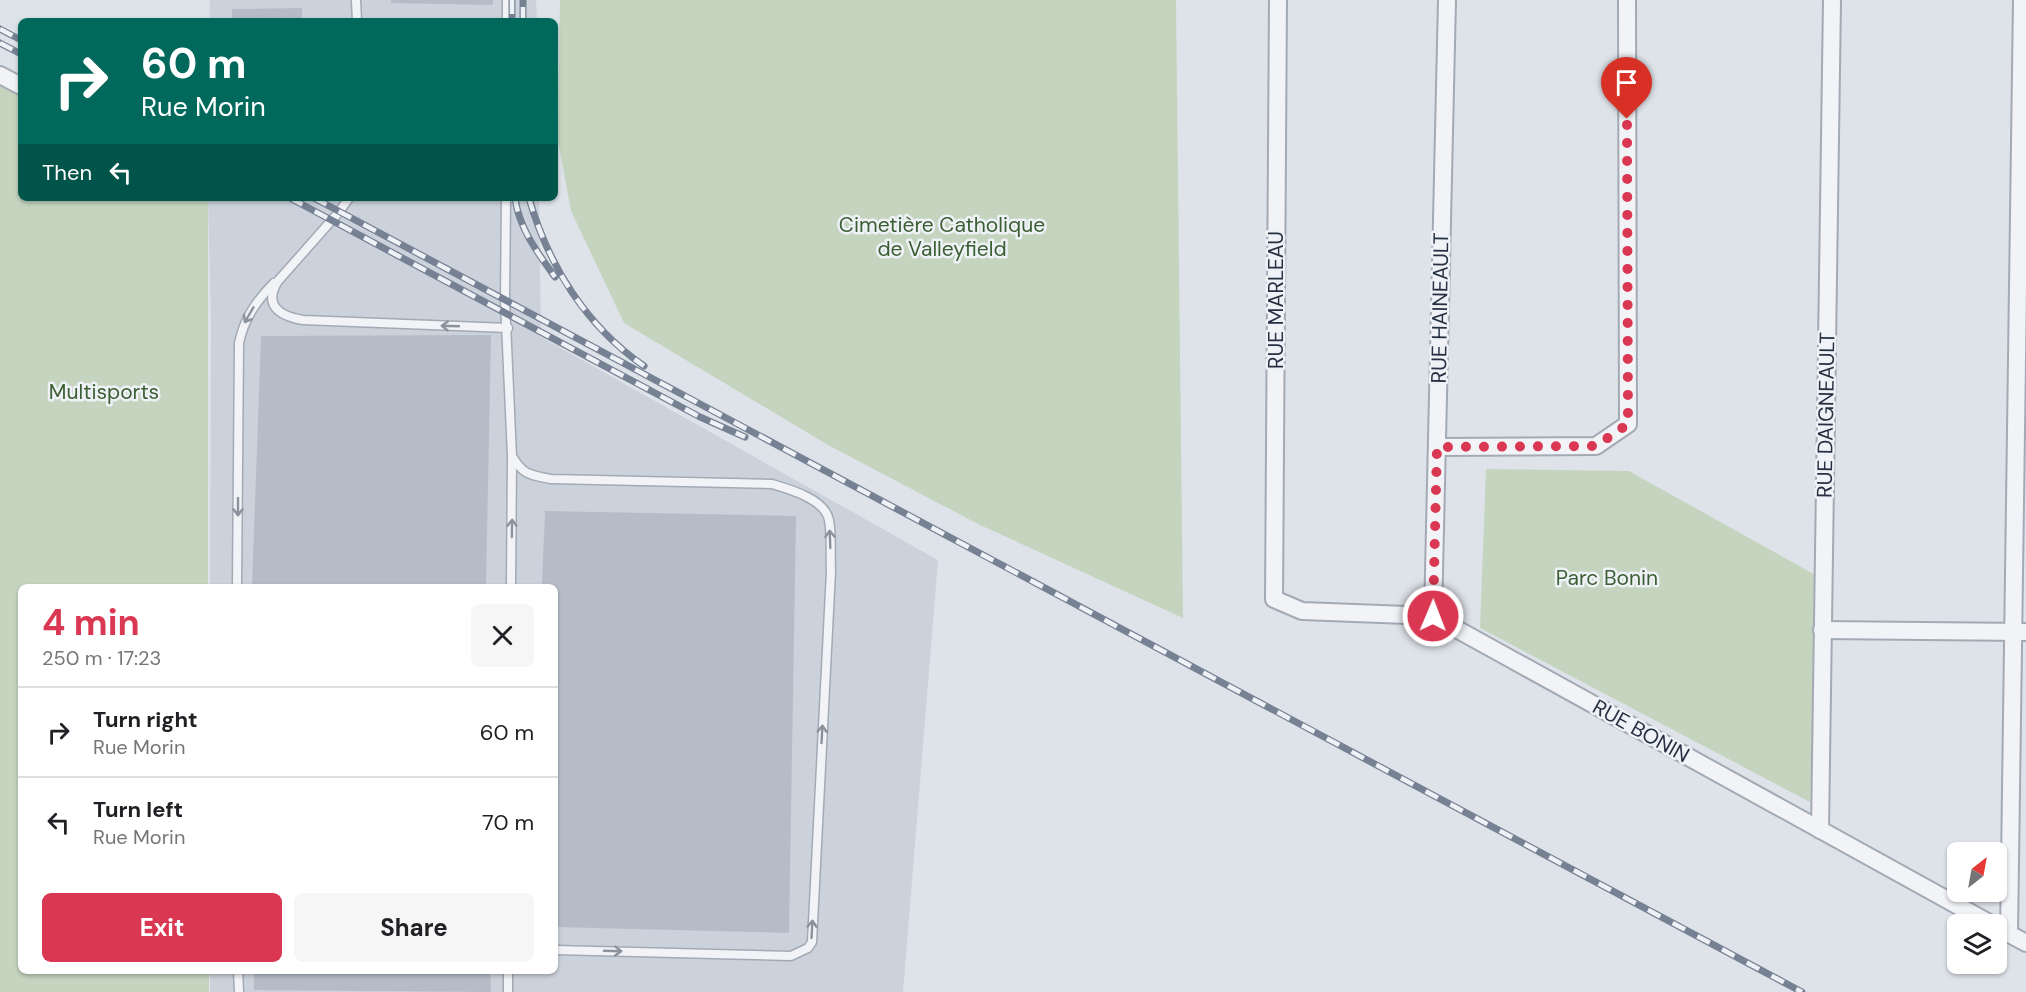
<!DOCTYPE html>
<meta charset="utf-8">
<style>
:root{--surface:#fff;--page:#f6f6f6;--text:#202124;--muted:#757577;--line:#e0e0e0;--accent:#da3752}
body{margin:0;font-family:"DM Sans",sans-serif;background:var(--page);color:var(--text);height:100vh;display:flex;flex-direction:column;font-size:22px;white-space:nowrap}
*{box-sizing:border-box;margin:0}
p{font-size:20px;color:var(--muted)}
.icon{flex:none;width:33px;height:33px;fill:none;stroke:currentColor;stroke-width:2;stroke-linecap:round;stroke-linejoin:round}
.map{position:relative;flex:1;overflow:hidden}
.side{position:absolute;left:18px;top:584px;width:540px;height:390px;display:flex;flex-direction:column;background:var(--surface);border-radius:9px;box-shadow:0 2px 4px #0004}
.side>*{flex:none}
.hud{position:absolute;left:18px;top:18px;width:540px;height:183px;border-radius:9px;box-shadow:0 2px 4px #0004;background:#00695c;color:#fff;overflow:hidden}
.needle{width:39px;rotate:31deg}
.tools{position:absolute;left:1947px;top:842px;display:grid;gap:12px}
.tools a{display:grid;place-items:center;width:60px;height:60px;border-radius:9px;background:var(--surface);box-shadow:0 2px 4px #0004;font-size:30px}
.pin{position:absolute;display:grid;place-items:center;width:51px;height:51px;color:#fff;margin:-62px -26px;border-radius:50% 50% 50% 0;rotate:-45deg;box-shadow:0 0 6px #0007}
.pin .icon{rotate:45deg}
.me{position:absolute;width:66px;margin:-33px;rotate:1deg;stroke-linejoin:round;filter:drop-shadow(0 0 4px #0008)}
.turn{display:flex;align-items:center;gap:21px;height:126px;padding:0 24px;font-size:27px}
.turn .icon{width:78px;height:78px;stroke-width:2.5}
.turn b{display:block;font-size:42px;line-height:51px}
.then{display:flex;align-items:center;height:57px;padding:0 24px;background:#0003;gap:12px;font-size:22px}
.round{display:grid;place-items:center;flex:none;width:63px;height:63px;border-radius:9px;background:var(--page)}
.overview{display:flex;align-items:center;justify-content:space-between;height:102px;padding:0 24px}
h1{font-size:36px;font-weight:700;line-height:45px;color:var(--accent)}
.button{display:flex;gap:12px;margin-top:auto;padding:12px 24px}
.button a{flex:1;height:69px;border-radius:9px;background:var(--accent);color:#fff;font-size:24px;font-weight:700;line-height:69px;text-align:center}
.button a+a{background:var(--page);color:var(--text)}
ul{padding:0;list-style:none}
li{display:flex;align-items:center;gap:18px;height:90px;padding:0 24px;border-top:2px solid var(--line)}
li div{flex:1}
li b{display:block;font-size:22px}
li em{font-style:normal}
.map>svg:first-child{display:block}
.built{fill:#ccd2db}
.green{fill:#c4d4bf}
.building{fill:#b5bcc7}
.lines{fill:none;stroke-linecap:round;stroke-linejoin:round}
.lane-casing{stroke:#a3aab4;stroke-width:11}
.street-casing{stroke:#a3aab4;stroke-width:20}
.lane{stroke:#f1f3f7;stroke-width:8}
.street{stroke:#f1f3f7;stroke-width:16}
.rail-casing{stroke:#768294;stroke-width:7}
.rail{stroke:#eef2f7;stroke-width:4.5;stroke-dasharray:14;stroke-linecap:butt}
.oneway{stroke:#8c929c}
.route{stroke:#da3752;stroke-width:10;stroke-dasharray:0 18}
.labels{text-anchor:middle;stroke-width:5;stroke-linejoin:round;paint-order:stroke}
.park-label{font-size:21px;fill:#3b5e32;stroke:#eef2f7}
.street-label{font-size:21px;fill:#263042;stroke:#eef2f7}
</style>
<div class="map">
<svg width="2026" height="992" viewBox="0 0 2026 992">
<rect width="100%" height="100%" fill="#dee3e9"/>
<g class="built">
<polygon points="210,0 536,0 537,21 209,21"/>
<polygon points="208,198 539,198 541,337 938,560 903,992 210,992 210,971 555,970 555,586 210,586 211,321"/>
</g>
<g class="green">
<polygon points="560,0 1176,0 1183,618 978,524 828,445 624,323 571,211 558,141"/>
<polygon points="0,71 21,81 21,198 208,198 208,586 21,586 21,970 209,971 209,992 0,992"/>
<polygon points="1486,469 1629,471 1819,577 1810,802 1480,628"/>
</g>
<g class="building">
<polygon points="391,0 493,0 493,5 391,3"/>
<polygon points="302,8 302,21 232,21 232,9"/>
<polygon points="491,335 486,586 252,586 261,336"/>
<polygon points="545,511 796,516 789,933 555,927 555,586 542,586"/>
<polygon points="254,970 490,970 491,992 254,990"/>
</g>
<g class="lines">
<defs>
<g id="lane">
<polyline points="356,0 357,21"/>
<polyline points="507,21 507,0"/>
<path d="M349,198L339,212L278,281C263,305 279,316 303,320L508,328"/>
<path d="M506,198L505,301L512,456C523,475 530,475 551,479L772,484C789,489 825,499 829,520C832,536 830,555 831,571L812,942L808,948L791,956L555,950"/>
<path d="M237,586L239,343C244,319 256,301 274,283"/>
<polyline points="511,586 512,458"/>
<polyline points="238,970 239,992"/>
<polyline points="508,970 508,992"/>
</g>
<g id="street">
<polyline points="1278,0 1274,599 1302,611 1433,616 1991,924"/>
<polyline points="0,75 21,86"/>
<polyline points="1437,447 1596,446 1628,424 1627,0"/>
<polyline points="1433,616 1447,0"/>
<polyline points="1822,630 2025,632"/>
<polyline points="1820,830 1832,0"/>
<polyline points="2000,929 2026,943"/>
<polyline points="2009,934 2022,0"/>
</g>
</defs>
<use href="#lane" class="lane-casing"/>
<use href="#street" class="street-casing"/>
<use href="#lane" class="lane"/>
<use href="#street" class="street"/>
<defs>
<g id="rail">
<polyline points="512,0 512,21"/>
<polyline points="523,21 523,0"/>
<polyline points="0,29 21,40"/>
<polyline points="0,43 21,54"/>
<polyline points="290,198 700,417 745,437"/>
<polyline points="314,198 1802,992"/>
<path d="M515,198C519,228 537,252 555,277"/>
<path d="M529,198C548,265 586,326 644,366"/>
</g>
</defs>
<use href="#rail" class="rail-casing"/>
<use href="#rail" class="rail"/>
</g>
<defs><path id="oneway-shaft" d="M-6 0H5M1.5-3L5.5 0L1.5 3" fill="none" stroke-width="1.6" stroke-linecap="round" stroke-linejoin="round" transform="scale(1.5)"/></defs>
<g class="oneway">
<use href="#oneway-shaft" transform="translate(249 315) rotate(120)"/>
<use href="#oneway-shaft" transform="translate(450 326) rotate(-178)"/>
<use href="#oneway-shaft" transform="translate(238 507) rotate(90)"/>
<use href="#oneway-shaft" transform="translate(512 528) rotate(-89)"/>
<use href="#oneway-shaft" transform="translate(830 539) rotate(-92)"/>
<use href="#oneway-shaft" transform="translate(822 734) rotate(-87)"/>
<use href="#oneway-shaft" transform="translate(812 929) rotate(-87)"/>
<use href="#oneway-shaft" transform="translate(613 951) rotate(2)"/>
</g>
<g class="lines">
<polyline class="route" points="1433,616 1437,447 1596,446 1628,424 1627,119"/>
</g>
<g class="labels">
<g class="park-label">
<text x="942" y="232">Cimetière Catholique<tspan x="942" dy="24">de Valleyfield</tspan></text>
<text x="104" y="399">Multisports</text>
<text x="1607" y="585">Parc Bonin</text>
</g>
<g class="street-label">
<text transform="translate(1276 300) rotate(-90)" y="7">RUE MARLEAU</text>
<text transform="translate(1440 308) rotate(-89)" y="7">RUE HAINEAULT</text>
<text transform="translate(1826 415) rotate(-89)" y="7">RUE DAIGNEAULT</text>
<text transform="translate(1641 731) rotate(29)" y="7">RUE BONIN</text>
</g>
</g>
</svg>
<div class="tools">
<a><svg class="needle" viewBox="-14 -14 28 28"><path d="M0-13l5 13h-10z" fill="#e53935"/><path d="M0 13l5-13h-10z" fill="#757577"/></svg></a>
<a><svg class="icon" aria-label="layers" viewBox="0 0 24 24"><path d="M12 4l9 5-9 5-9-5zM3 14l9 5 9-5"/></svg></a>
</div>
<div class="pin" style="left:1627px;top:119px;background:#d93025"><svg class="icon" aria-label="arrive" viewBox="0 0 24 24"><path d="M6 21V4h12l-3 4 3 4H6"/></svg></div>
<svg class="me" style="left:1433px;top:616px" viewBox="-20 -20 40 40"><circle r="17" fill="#da3752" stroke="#fff" stroke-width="3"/><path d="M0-11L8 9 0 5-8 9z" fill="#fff"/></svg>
<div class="hud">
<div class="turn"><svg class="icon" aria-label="right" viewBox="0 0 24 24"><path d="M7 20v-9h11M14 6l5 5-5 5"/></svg><div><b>60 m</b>Rue Morin</div></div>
<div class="then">Then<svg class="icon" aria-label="left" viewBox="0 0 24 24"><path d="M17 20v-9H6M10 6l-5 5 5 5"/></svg></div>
</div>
<section class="side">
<div class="overview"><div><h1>4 min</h1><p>250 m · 17:23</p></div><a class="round"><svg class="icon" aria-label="close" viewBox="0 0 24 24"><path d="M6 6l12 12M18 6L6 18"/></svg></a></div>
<ul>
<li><svg class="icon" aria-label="right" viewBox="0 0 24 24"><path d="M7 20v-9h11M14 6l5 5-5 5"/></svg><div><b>Turn right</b><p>Rue Morin</p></div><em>60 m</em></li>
<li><svg class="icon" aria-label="left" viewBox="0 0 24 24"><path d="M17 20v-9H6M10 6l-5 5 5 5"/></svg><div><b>Turn left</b><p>Rue Morin</p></div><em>70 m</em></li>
</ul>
<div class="button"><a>Exit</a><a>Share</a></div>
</section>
</div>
